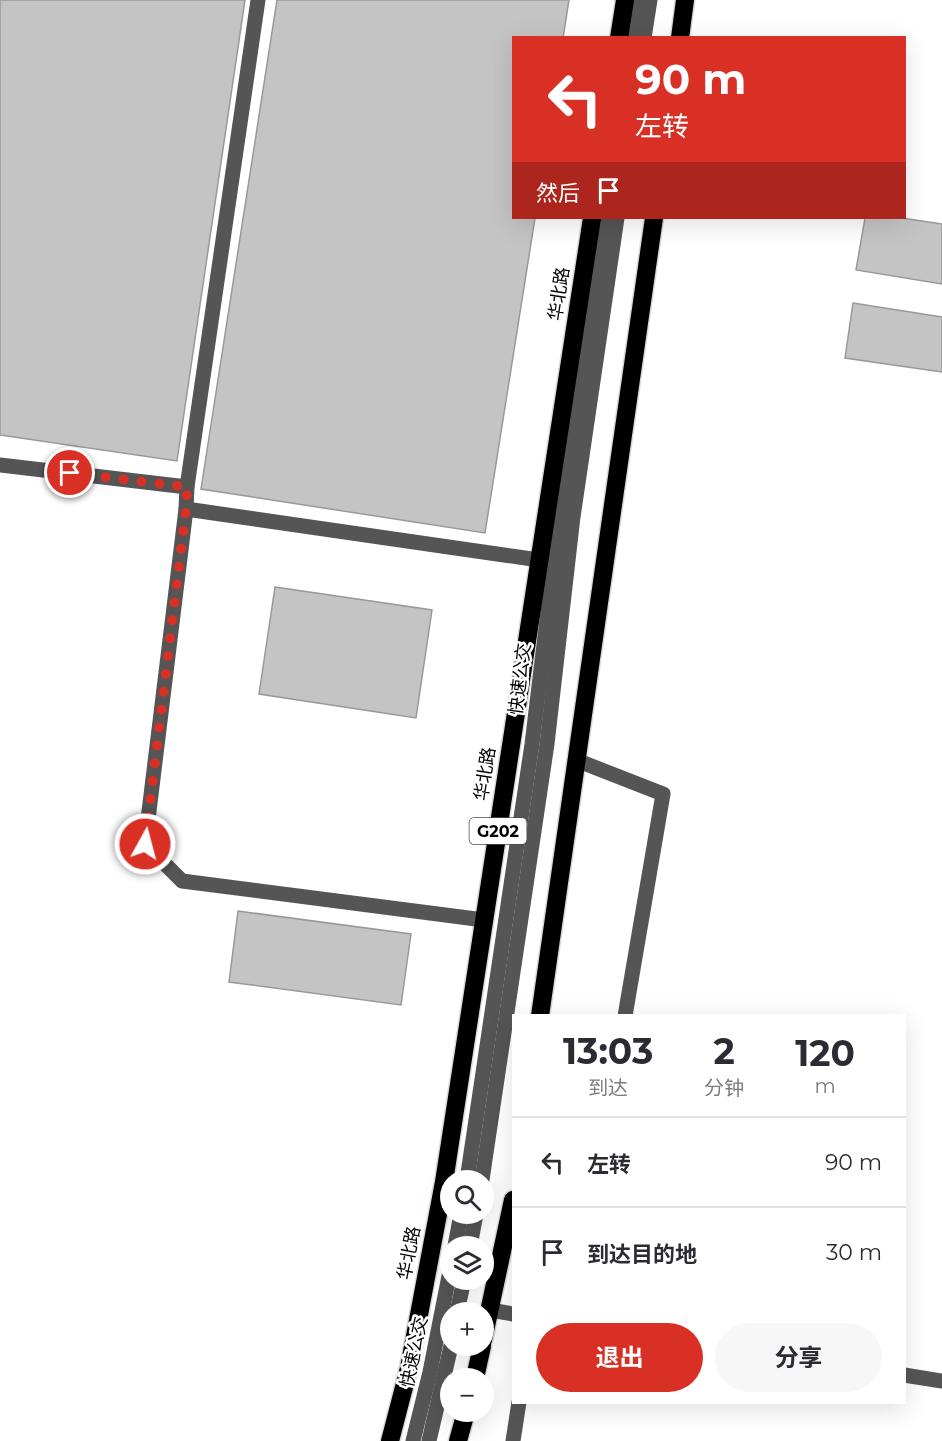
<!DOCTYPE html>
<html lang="zh">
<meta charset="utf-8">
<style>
:root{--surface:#fff;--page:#f7f7f7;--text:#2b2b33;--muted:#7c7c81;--line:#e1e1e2;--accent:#d93025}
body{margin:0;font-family:Montserrat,"Noto Sans SC",sans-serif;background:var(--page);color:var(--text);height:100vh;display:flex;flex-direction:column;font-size:22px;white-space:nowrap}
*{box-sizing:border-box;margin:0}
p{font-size:20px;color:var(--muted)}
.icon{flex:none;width:33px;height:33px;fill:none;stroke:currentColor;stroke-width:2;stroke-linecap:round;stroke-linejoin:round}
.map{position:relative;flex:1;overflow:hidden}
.side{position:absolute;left:512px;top:1014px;width:394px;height:390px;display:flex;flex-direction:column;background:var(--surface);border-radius:0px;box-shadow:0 6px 24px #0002}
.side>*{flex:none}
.top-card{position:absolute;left:512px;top:36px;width:394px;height:183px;border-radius:0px;box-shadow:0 6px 24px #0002;background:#d93025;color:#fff;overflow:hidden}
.buttons{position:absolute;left:440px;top:1170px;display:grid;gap:12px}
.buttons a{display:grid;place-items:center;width:54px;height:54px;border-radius:50%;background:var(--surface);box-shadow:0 6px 24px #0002;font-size:30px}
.pin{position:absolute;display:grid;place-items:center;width:51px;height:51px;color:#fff;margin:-26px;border:3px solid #fff;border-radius:50%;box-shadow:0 2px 6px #0007}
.me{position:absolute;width:66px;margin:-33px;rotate:7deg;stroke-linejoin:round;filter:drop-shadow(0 0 4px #0008)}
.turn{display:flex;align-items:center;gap:21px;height:126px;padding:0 24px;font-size:27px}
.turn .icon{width:78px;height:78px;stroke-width:2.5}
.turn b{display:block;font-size:42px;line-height:51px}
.then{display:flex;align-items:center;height:57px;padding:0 24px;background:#0003;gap:12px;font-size:22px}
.eta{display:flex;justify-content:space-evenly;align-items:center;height:102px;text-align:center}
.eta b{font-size:36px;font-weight:700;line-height:42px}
.primary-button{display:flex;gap:12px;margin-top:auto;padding:12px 24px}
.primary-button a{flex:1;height:69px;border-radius:36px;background:var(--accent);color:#fff;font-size:24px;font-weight:700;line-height:69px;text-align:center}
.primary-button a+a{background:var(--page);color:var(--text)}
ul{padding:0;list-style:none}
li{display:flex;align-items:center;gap:18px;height:90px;padding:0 24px;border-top:2px solid var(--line)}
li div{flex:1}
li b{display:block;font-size:22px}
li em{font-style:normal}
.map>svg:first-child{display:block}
.building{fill:#c4c4c4;stroke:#999;stroke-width:1.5}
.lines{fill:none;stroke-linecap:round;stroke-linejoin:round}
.highway-casing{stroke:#dbdbdb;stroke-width:21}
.minor{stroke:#555;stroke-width:15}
.highway{stroke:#000;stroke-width:18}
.route{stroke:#d93025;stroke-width:10;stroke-dasharray:0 18}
.labels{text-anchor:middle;stroke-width:5;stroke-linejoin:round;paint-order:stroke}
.shield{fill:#fff;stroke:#4c4c4c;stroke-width:1.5}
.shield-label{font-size:16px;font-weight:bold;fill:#000}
.street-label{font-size:18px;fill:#000;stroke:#fff}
</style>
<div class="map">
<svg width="942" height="1441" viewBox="0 0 942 1441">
<rect width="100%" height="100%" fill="#fff"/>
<g class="building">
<polygon points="0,0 245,0 177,461 0,435"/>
<polygon points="277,0 569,0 563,38 513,38 513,218 535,218 485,533 201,489"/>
<polygon points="865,218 902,218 942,224 942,284 856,270"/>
<polygon points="853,303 942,317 942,372 845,358"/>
<polygon points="275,587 432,610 416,718 259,694"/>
<polygon points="238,911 411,934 401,1005 229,982"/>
</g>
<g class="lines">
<defs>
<g id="highway">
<polyline points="619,38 625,0"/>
<polyline points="680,38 685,0"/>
<polyline points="540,1016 654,218"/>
<polyline points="483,1340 513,1200"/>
<polyline points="475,1378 482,1346"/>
<polyline points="390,1441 409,1368 444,1182 592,218"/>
<polyline points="458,1441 466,1412"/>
</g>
</defs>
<use href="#highway" class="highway-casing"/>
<g class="minor">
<polyline points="258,0 187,487 186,509 145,844 182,881 484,920"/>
<polyline points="631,38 637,0"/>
<polyline points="644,38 650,0"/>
<polyline points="0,465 187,487"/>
<polyline points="186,509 539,560"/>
<polyline points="576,760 663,794 625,1016"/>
<polyline points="467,1180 532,744 560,513 604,218"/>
<polyline points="482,1180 547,744 573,517 617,218"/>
<polyline points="455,1246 461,1214"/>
<polyline points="470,1246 476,1214"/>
<polyline points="490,1310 513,1314"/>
<polyline points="457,1312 464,1280"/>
<polyline points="904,1375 942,1381"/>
<polyline points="413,1441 430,1372 450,1271"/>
<polyline points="429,1441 451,1346"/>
<polyline points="513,1441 519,1402"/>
</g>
<use href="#highway" class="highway"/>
</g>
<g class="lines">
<polyline class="route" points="70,473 187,487 186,509 145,844"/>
</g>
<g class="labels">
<rect class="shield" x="469.5" y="818" width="57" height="26" rx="4.5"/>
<g class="shield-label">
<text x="498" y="837">G202</text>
</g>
<g class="street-label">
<text transform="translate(559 294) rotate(-81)" y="6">华北路</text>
<text transform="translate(520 679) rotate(-83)" y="6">快速公交</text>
<text transform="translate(485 774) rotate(-81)" y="6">华北路</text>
<text transform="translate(409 1253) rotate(-79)" y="6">华北路</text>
<text transform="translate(414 1352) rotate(-78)" y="6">快速公交</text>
</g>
</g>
</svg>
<div class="buttons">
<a><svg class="icon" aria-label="search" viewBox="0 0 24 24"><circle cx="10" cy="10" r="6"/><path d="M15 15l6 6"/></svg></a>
<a><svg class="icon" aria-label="layers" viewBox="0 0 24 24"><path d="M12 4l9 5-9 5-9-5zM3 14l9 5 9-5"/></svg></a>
<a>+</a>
<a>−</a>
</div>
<div class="pin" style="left:70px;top:473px;background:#d93025"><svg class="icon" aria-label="arrive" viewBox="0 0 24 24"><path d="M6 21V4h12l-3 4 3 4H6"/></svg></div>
<svg class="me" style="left:145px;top:844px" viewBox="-20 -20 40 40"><circle r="17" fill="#d93025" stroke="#fff" stroke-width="3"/><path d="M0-11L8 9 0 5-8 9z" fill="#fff"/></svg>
<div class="top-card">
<div class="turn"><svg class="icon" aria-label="left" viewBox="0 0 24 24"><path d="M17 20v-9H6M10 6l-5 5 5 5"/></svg><div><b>90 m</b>左转</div></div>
<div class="then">然后<svg class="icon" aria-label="arrive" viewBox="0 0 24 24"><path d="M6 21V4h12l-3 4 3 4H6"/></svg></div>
</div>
<section class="side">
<div class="eta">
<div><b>13:03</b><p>到达</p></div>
<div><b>2</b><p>分钟</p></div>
<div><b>120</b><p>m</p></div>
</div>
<ul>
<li><svg class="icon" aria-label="left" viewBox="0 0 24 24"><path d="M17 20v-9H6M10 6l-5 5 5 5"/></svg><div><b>左转</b></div><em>90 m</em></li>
<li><svg class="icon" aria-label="arrive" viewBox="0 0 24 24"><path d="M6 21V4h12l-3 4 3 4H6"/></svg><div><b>到达目的地</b></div><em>30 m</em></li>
</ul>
<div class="primary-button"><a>退出</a><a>分享</a></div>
</section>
</div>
